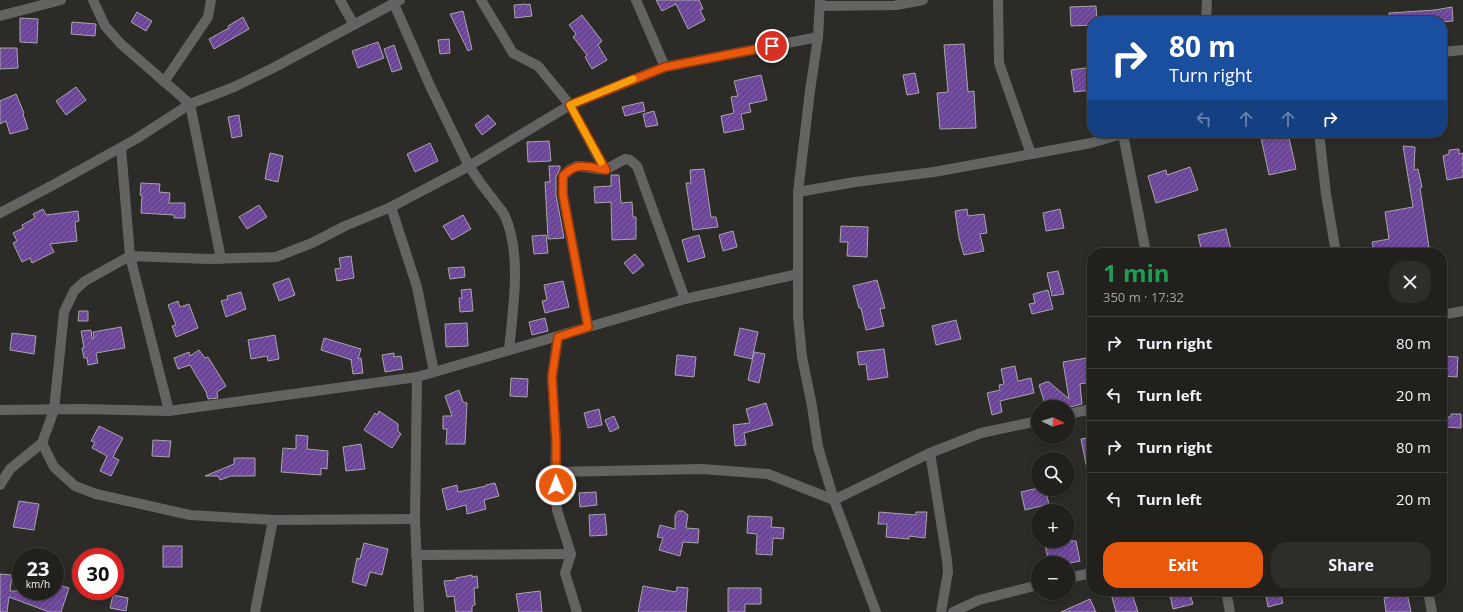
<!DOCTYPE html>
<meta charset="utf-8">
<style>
:root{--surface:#21201d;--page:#2d2d2a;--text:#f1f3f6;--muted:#a2a3a4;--line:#3e3e3b;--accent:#ea580c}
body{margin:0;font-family:"Open Sans",sans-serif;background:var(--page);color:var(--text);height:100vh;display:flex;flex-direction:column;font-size:15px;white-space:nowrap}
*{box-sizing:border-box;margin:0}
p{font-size:13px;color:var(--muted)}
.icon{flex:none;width:22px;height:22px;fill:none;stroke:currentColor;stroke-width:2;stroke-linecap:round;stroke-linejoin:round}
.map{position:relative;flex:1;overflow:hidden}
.side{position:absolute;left:1087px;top:248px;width:360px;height:348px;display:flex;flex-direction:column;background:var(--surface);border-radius:16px;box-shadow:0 2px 6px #0003,0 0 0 1px var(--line)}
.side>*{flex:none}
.banner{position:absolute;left:1087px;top:16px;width:360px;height:122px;border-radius:16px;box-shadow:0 2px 6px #0003,0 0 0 1px var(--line);background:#1a4fa0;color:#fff;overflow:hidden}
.needle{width:26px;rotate:95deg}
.tools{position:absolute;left:1031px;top:400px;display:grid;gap:8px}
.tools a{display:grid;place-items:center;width:44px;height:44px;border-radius:50%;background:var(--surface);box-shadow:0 2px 6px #0003,0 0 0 1px var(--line);font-size:20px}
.speed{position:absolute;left:12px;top:548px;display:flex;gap:8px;font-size:20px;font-weight:700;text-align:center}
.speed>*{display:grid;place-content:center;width:52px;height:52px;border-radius:50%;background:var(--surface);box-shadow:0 2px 6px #0003,0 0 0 1px var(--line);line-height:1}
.speed small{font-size:10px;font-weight:400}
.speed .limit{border:6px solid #d22;background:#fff;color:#111}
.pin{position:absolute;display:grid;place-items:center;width:34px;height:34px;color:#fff;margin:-17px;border:2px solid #fff;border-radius:50%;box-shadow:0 1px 4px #0007}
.me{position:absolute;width:44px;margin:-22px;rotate:359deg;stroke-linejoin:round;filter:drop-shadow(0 0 3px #0008)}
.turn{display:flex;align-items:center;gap:14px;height:84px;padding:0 16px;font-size:18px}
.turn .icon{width:52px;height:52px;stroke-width:2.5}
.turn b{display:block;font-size:28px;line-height:34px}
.lanes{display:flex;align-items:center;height:38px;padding:0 16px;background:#0003;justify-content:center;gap:20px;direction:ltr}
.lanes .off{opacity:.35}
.round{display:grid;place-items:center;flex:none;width:42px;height:42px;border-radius:16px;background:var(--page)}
.summary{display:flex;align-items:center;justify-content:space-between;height:68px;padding:0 16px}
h1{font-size:24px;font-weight:700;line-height:30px;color:#1e9e55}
.primary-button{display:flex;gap:8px;margin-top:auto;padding:8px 16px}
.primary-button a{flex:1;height:46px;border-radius:16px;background:var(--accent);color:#fff;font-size:16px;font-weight:700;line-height:46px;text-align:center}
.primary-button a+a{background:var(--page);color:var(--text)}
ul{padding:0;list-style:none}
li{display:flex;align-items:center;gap:12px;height:52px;padding:0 16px;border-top:1px solid var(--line)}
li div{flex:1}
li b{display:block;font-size:15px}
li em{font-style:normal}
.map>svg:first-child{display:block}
.building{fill:url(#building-hatch);stroke:#a6a5a9}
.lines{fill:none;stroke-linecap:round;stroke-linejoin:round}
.minor{stroke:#636462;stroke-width:10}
.tertiary{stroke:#636462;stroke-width:10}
.route-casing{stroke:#983908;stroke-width:10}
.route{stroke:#ea580c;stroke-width:7}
.slow{stroke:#f59e0b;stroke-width:7}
</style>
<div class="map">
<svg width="1463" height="612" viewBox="0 0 1463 612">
<defs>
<pattern id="building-hatch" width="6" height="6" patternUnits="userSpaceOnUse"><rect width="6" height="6" fill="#6b4696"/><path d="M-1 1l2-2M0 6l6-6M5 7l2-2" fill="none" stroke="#8061a5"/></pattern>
</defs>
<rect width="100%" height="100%" fill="#2c2b27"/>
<g class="building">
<polygon points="656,0 699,0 703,9 700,10 705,20 688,29 676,4 662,11"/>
<polygon points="526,5 530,4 532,16 515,18 514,5 526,4"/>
<polygon points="1096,6 1097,21 1092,21 1092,25 1071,26 1070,7"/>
<polygon points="1452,7 1453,21 1442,22 1442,21 1389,21 1389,13 1435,10"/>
<polygon points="463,11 472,49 468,51 450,14"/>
<polygon points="137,12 152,21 146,31 131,22"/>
<polygon points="582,15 602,41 598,45 607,60 592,69 585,57 587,55 573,37 576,34 569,25"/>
<polygon points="243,17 249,29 214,49 209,39 229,28 228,26"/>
<polygon points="20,18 38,19 37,43 20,42"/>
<polygon points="72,22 96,24 95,36 71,34"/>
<polygon points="449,39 450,53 440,54 438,40"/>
<polygon points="378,42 384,58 358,68 352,51"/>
<polygon points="964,44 968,92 974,91 976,128 940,129 937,93 948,92 944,45"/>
<polygon points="394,45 402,69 392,72 384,49"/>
<polygon points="0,48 17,48 18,68 0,69"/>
<polygon points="1092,67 1092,90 1074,92 1071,70"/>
<polygon points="915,73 919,93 907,95 903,75"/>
<polygon points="761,75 767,100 749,104 751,112 741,114 744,129 724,133 721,116 734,113 731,97 738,96 734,81"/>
<polygon points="76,87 86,100 66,115 56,101"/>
<polygon points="16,94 24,113 23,114 28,129 10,134 6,121 0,124 0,101"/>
<polygon points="643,102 645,111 625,116 622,107"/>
<polygon points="654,111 658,125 646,127 643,114"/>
<polygon points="239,115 242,136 232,138 228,117"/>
<polygon points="488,115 496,124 482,135 475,125"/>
<polygon points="1260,133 1288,133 1296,169 1269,175"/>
<polygon points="549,141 551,161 528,162 527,142"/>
<polygon points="430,143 438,161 415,172 407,154"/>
<polygon points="1403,146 1415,147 1414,170 1418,169 1422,187 1420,188 1429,247 1392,253 1374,253 1372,242 1389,239 1385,212 1413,207"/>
<polygon points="1459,149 1459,154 1463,153 1463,177 1447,180 1443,156 1449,154 1449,150"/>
<polygon points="270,153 283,156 278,182 265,179"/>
<polygon points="549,166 560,166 560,169 556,176 556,195 564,238 548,239 545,182 550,182"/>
<polygon points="1190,167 1198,190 1156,203 1148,176 1166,170 1167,175"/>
<polygon points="704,169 711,217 716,217 718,227 693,230 686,183 691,183 690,170"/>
<polygon points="611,175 619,175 621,203 632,202 633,217 636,217 636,239 612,240 611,202 595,203 594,187 611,186"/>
<polygon points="141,183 160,184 159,192 170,193 169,203 185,203 185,218 174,218 174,215 141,213 142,195 140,195"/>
<polygon points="259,205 267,217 247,229 239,217"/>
<polygon points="43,209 46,215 78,211 79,221 75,222 77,241 50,244 54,252 32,263 30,258 22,262 13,243 17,241 13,233 23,228 22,225 35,218 33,214"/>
<polygon points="967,209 968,216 984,214 987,233 980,234 984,251 964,255 959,238 955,211"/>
<polygon points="1060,209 1064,228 1046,231 1043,213"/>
<polygon points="463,215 471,229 452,240 443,226"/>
<polygon points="841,226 868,227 867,257 847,256 848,242 840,242"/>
<polygon points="1226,229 1231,250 1219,253 1202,253 1198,235"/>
<polygon points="733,231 737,247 723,251 719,235"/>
<polygon points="546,235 548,253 534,254 532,236"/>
<polygon points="699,235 705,257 688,262 682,240"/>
<polygon points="635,254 644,265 633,274 624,263"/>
<polygon points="351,256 354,278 337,281 335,269 341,268 339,258"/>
<polygon points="464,267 465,277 450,279 448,268"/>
<polygon points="1058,271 1064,294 1052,296 1047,273"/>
<polygon points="289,278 295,295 279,301 273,284"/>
<polygon points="877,280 885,308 880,309 884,326 866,330 861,308 859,308 853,286"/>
<polygon points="563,281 569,307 545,313 542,301 547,300 544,285"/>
<polygon points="471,289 473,311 460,312 459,298 462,298 461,290"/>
<polygon points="1048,290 1053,309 1032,314 1029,304 1035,303 1033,294"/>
<polygon points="241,292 246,309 226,317 221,301 228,299 227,296"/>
<polygon points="178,301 180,307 189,304 198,328 176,337 172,326 176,325 168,305"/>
<polygon points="79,311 88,311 88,321 78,321"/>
<polygon points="545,318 548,331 532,335 529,322"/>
<polygon points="956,320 961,339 936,345 932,326"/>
<polygon points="467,323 468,346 446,347 445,324"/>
<polygon points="121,327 125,348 96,353 98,363 88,365 87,358 84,358 82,348 84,348 81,331 91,330 92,339 94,338 93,332"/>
<polygon points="740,328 758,332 752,359 734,355"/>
<polygon points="12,333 36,336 34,354 10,350"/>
<polygon points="275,335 279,359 268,361 267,356 251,359 248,340"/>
<polygon points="324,338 361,349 358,359 361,358 363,373 353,374 351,360 352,360 321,350"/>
<polygon points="884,349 888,377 868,380 866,364 859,365 857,352"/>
<polygon points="199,350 205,358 208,357 226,386 217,392 218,398 208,399 206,392 190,365 178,369 174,358 189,352 190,356"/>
<polygon points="754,352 765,354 759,383 748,380"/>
<polygon points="394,353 394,357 401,356 403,369 385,372 382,355"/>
<polygon points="677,355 696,357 694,377 675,375"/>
<polygon points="1442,356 1458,357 1457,377 1442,376"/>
<polygon points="1092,357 1092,382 1080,384 1082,404 1070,407 1046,407 1039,385 1046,382 1049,382 1069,399 1063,362"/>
<polygon points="1015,366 1018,381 1031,378 1034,393 1000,401 1002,412 992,415 987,393 1000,390 999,385 1004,384 1001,369"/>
<polygon points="511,378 528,379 527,397 510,396"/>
<polygon points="459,390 463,402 467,403 465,444 446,444 447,429 443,429 443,416 452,416 445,396"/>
<polygon points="766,403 773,425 744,433 746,445 735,446 733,425 750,423 746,409"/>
<polygon points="599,409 602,425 588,428 584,413"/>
<polygon points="379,411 398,424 398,431 401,434 392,448 364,430 375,413 377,415"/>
<polygon points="1451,414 1461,414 1461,428 1445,427 1445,417 1451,417"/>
<polygon points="614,416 619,428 610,432 605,420"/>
<polygon points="99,426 123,438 113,457 119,460 111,476 100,471 107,456 92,448 95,442 91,441"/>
<polygon points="296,435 308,436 307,449 328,451 327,469 321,468 321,475 281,472 283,448 296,449"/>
<polygon points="1092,437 1092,468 1087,469 1081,439"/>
<polygon points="153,440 171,441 169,457 152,456"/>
<polygon points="361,444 365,469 346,471 343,447"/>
<polygon points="234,458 255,458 255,476 231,476 220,480 218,476 205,476 234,464"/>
<polygon points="495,483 499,496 484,500 486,509 467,514 466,505 447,510 442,489 457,485 458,492 486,486 486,485"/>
<polygon points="1034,489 1045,489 1049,504 1025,510 1021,492"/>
<polygon points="596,492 597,505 580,507 579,493"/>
<polygon points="19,501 39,504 34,530 13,527"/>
<polygon points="678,511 683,511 688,515 686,528 699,529 698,543 683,542 680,556 659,550 663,538 657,537 660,525 675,529 675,515"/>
<polygon points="879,512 916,515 916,512 927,512 925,538 909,536 909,539 886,537 887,524 878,524"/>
<polygon points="605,514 607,535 590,536 589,515"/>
<polygon points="748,516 772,517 771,527 784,528 783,539 773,538 772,555 756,554 757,534 747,533"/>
<polygon points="1044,541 1076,541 1080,561 1070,563 1049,563"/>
<polygon points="364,543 388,549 382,575 370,572 366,586 352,582 357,558 360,559"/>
<rect x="163" y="546" width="19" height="21"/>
<polygon points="0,574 12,575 10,591 55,591 55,584 69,588 61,612 49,612 9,597 7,612 0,612"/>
<polygon points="472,575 472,577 477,576 478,588 474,588 475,605 472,606 472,612 456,612 454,596 447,597 444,581 456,580 456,578"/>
<polygon points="643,586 676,592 677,587 688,588 686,612 638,612"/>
<polygon points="728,588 761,588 761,604 745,604 745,612 728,612"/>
<polygon points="540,591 542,612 519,612 516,594"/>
<polygon points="1122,591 1131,591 1138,612 1116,612 1111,594"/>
<polygon points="1169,591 1189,591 1193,604 1173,609"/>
<polygon points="1265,591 1280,591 1283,603 1268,607"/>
<polygon points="1407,593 1411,612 1386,612 1384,598"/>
<polygon points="113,595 128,598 126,611 110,608"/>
<polygon points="1090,599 1096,612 1061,612"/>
</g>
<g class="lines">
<g class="minor">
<polyline points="93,0 105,26 121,44 190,104 221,259"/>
<polyline points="340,0 354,25"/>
<polyline points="481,0 513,53 538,66 570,105 605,170"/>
<polyline points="636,0 665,67"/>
<polyline points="998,0 999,63 1031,154"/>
<path d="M394,4L431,88L469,166C476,177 484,188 492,198C496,204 502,210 505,216C522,255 513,308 509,350"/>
<polyline points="820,6 896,5 923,0"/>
<polyline points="0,16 61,0"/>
<polyline points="1206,21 1207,0"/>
<polyline points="1442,52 1463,50"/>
<polyline points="164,82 208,17 211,0"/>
<polyline points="1319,133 1326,194 1336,253"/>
<polyline points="1123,134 1146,253"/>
<polyline points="798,192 855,182 934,172 1005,159 1091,143 1125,133"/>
<polyline points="391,207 469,166 570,105 665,67 818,37"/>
<polyline points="0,213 55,184 136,139 190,104 234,87 273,68 400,0"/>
<polyline points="1442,315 1463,311"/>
<polyline points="588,327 563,195 563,176 569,170 577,166 605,170 625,159 630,160 637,166 685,299"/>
<polyline points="558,337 552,377 556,441 555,472 557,510 571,554 565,573 577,612"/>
<polyline points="417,377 415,519 419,612"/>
<polyline points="0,410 81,409 169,411 417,377 685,299 798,274"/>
<polyline points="169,411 130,256 209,259 276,257 312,243 345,226 391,207 417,287 434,372"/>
<polyline points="1068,414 1092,409"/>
<polyline points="42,443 54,467 75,486 96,494 190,515 273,520 415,519"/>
<polyline points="930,453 947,560 948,572 941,612"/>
<polyline points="555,472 702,469 768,474 834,500 930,453 981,433 1038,421"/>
<polyline points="0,485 10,469 42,443 54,410 64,312 74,291 85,281 130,256 121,148"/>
<polyline points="416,555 571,554"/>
<polyline points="1068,578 1092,573"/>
<polyline points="1226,591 1230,612"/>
<polyline points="1428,591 1432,612"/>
<polyline points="255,612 273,520"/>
<polyline points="953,612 979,600 1038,585"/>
</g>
<polyline class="tertiary" points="820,0 818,37 810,91 798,192 798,316 802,357 812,406 818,447 834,500 876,612"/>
</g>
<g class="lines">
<defs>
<path id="route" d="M556,485V441L552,377L558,337L588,327L563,195V176C577,161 587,167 606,170L570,105L665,67L772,46"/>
</defs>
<use href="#route" class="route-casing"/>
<use href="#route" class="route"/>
<polyline class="slow" points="601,162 570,105 633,79"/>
</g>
</svg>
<div class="tools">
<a><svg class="needle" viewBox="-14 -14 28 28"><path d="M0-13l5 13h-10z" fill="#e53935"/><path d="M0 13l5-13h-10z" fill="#a2a3a4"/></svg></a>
<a><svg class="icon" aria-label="search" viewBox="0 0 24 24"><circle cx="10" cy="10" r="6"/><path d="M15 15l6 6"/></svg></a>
<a>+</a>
<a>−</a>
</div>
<div class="speed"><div>23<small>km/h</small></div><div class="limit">30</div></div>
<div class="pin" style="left:772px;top:46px;background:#d93025"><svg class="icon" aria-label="arrive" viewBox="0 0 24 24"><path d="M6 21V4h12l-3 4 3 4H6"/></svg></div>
<svg class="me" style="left:556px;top:485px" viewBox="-20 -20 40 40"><circle r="17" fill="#ea580c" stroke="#fff" stroke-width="3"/><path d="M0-11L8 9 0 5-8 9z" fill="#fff"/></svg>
<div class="banner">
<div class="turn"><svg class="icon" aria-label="right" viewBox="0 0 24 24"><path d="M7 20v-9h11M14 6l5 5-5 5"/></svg><div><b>80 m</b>Turn right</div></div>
<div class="lanes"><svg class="icon off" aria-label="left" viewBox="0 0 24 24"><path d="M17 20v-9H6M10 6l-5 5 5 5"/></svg><svg class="icon off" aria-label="ahead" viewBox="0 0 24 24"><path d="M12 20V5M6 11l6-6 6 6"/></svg><svg class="icon off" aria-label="ahead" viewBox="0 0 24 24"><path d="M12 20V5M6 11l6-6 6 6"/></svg><svg class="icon" aria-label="right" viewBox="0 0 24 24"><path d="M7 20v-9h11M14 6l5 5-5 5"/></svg></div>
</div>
<section class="side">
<div class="summary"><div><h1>1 min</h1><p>350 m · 17:32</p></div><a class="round"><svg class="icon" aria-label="close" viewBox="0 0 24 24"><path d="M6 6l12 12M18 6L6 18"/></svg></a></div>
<ul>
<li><svg class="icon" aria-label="right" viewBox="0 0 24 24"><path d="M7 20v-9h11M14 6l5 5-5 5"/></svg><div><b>Turn right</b></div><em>80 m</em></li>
<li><svg class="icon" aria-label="left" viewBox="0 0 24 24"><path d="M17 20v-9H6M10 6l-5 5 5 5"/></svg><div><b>Turn left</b></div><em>20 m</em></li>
<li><svg class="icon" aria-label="right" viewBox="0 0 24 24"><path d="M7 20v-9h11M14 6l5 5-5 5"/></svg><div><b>Turn right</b></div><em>80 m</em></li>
<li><svg class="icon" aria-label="left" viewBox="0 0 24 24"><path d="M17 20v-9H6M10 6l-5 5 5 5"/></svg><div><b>Turn left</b></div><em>20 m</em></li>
</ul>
<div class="primary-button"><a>Exit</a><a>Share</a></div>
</section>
</div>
